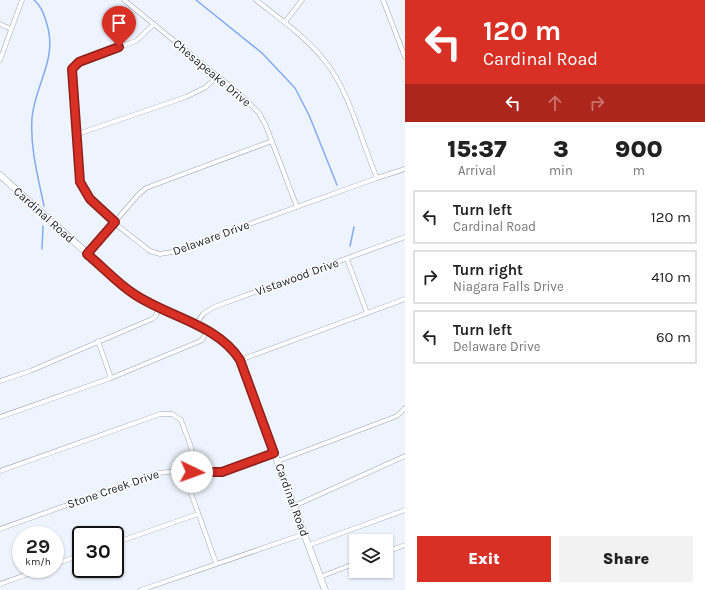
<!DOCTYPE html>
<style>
:root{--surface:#fff;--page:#f2f2f2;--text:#222;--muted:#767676;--line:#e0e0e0;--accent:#d93025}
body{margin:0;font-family:Karla,sans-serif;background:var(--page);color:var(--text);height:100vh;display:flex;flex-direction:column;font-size:15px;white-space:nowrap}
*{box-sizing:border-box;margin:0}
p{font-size:13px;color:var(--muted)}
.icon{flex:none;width:22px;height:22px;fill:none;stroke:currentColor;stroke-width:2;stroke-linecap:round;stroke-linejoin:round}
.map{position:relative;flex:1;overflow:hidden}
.side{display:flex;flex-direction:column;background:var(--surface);width:300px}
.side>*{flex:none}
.hud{background:#d93025;color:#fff;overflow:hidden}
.controls{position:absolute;left:349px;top:534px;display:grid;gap:8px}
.controls a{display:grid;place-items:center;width:44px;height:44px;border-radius:0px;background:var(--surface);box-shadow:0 1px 3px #0004;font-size:20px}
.speed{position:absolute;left:12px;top:526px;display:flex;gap:8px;font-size:20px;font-weight:700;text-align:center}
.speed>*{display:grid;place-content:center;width:52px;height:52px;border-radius:50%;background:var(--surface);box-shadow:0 1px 3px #0004;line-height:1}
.speed small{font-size:10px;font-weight:400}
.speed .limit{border:2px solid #111;border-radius:6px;background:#fff;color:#111}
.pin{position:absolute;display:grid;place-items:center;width:34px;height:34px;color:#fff;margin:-41px -17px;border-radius:50% 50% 50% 0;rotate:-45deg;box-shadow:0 0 4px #0007}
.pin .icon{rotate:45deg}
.me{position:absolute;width:44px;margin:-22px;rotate:93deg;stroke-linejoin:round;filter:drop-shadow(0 0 3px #0008)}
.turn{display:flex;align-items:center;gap:14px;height:84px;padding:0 12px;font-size:18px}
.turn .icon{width:52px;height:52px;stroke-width:2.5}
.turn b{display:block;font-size:28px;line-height:34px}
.lanes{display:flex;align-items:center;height:38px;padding:0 12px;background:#0003;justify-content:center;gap:20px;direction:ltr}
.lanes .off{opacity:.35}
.eta{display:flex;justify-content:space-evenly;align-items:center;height:68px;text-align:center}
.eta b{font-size:24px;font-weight:800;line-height:28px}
.action{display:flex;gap:8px;margin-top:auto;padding:8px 12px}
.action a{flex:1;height:46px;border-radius:0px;background:var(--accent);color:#fff;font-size:16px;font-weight:800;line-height:46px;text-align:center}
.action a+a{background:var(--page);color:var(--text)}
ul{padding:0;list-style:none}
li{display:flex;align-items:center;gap:12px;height:54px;margin:0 8px 6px;padding:0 4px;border:2px solid var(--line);border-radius:0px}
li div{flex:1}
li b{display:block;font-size:15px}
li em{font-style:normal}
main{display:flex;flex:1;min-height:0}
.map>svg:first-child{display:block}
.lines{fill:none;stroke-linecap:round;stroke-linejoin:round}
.stream{stroke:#82abef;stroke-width:1.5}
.street-casing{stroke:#99a3b2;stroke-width:5}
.secondary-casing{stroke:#99a3b2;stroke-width:7}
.street{stroke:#fff;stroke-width:4}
.secondary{stroke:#fff;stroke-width:6}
.route-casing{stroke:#8d1f18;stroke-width:10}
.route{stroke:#d93025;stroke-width:7}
.labels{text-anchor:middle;stroke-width:3;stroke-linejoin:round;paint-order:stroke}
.street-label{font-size:12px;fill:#181b21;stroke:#fff}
</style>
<main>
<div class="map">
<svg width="405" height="590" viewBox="0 0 405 590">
<rect width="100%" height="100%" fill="#eef4fe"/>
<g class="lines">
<g class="stream">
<path d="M34,0C41,6 43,12 46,21C59,59 35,83 32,118C30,148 38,177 44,206"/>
<polyline points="196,0 262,53 295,88 309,115 337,185"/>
<polyline points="350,246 354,227"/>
<polyline points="42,249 43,226"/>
</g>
<defs>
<g id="street">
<polyline points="124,0 242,96 259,113 266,126 297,207"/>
<path d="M256,0C280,19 306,37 325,61C350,92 361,141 377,178"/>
<polyline points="383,0 405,57"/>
<polyline points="285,22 302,0"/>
<polyline points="0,24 11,29"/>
<path d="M154,24L136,41L79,62L74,66L72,73L78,176C84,205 127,232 150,251L160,254L172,252L377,178L405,169"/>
<polyline points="0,60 22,0"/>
<polyline points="75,135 186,97 206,87 217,76"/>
<polyline points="87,254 138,195 146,188 272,141"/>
<polyline points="347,259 367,313"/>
<polyline points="195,326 203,314 214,307 405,237"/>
<polyline points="98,341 111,378"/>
<polyline points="240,360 405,299"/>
<polyline points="0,381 30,371 152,319 155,317 160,308"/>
<polyline points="0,417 111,378 198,342 202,340 207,331"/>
<polyline points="278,461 397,416 405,408"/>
<polyline points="0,471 160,414 172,414 181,420 191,447 194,460 191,493 216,563"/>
<polyline points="294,506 405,456"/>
<path d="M0,529L151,475C174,468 189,475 212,473C233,471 255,460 274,453"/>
<polyline points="115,543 198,514"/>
<polyline points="309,545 405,510"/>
<polyline points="386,552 405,545"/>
<polyline points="55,564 81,555"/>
<polyline points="320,577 356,563"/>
<polyline points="0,584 42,569"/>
<polyline points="141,590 304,534"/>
</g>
<path id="secondary" d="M0,175C31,203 63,232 95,260C107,271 120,284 133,294C167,318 216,324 240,360L325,590"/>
</defs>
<use href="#street" class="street-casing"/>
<use href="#secondary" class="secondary-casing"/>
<use href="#street" class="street"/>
<use href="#secondary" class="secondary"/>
</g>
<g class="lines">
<defs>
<path id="route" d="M119,47L79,62L72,69L80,182L90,199L115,222L87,254C103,267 117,283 134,294C168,317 217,324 240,360L274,453L222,472H192"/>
</defs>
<use href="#route" class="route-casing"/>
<use href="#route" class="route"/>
</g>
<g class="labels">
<g class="street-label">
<text transform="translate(212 73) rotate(40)" y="4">Chesapeake Drive</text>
<text transform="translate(44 215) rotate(42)" y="4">Cardinal Road</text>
<text transform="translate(211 238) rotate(-20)" y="4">Delaware Drive</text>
<text transform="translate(297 277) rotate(-20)" y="4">Vistawood Drive</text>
<text transform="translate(113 489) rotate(-19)" y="4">Stone Creek Drive</text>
<text transform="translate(292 500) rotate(70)" y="4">Cardinal Road</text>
</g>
</g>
</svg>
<div class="controls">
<a><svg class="icon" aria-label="layers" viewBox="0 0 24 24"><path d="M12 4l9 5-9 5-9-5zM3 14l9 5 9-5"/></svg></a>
</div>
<div class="speed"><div>29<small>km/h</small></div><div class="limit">30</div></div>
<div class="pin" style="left:119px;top:47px;background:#d93025"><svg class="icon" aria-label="arrive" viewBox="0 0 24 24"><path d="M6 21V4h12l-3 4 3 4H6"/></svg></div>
<svg class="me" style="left:192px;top:472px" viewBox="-20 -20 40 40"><circle r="19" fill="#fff"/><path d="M0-13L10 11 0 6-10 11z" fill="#d93025"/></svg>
</div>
<section class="side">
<div class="hud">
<div class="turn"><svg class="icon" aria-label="left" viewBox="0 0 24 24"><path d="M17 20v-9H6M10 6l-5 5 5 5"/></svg><div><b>120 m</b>Cardinal Road</div></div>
<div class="lanes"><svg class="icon" aria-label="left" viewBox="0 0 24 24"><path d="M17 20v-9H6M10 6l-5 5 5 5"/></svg><svg class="icon off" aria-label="ahead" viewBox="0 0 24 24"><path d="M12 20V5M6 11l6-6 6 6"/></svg><svg class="icon off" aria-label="right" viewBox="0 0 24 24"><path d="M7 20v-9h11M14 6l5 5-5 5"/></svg></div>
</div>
<div class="eta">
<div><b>15:37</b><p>Arrival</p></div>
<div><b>3</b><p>min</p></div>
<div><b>900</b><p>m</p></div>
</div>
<ul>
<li><svg class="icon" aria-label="left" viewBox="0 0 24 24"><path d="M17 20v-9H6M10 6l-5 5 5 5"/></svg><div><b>Turn left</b><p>Cardinal Road</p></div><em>120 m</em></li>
<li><svg class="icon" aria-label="right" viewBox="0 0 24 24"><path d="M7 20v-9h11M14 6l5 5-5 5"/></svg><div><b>Turn right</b><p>Niagara Falls Drive</p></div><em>410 m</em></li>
<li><svg class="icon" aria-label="left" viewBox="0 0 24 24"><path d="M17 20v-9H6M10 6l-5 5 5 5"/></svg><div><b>Turn left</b><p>Delaware Drive</p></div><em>60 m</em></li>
</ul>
<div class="action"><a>Exit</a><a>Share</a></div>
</section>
</main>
